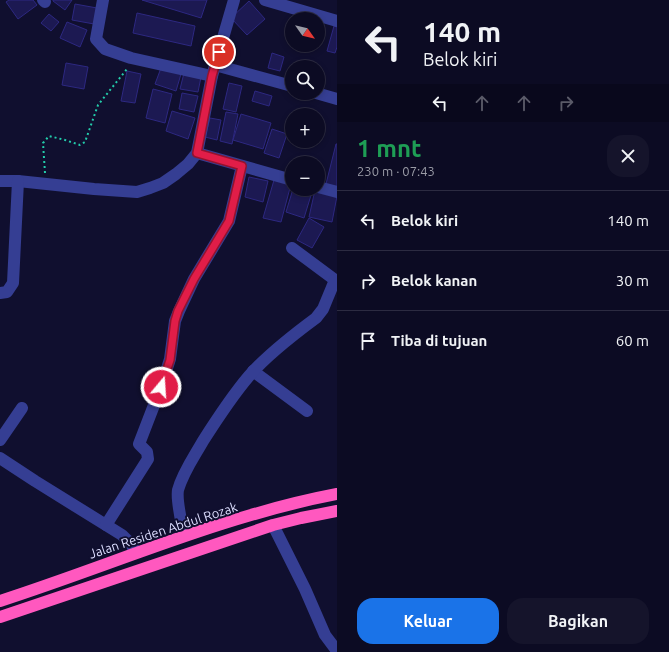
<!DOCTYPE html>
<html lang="id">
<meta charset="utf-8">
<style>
:root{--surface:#0c0b23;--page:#15142b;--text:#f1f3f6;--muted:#9a9ba6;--line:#2c2b41;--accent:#1a73e8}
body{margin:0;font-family:Ubuntu,sans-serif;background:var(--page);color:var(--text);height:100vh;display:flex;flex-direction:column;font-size:15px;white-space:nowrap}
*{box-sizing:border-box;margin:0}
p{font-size:13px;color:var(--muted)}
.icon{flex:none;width:22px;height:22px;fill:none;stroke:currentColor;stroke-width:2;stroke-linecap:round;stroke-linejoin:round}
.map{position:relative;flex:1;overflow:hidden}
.sheet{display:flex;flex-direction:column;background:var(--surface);width:332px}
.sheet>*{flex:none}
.guide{background:#0c0b23;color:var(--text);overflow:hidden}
.needle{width:26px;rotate:124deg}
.controls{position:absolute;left:285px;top:12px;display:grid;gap:8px}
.controls a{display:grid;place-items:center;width:40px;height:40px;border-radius:50%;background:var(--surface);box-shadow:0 2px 6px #0003,0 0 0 1px var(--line);font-size:20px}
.pin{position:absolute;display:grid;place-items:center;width:34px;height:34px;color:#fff;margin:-17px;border:2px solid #fff;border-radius:50%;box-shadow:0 1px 4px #0007}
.me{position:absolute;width:44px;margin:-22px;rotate:18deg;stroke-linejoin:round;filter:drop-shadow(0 0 3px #0008)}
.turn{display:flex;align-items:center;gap:14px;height:84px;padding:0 20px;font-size:18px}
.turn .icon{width:52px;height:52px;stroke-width:2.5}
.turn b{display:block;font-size:28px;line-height:34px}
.lanes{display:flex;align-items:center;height:38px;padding:0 20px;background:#0003;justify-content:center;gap:20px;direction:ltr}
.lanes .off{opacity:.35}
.round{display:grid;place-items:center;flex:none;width:42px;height:42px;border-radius:16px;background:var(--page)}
.summary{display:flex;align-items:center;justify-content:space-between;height:68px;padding:0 20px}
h1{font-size:24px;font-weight:600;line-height:30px;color:#1e9e55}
.primary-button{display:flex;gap:8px;margin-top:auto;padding:8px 20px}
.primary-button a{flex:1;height:46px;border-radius:16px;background:var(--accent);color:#fff;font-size:16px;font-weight:600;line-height:46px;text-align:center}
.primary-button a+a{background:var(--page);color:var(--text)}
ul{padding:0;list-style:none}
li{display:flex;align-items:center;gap:12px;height:60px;padding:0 20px;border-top:1px solid var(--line)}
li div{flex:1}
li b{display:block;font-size:15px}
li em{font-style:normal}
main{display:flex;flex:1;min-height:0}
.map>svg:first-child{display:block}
.building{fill:#1c1952;stroke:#2d2881}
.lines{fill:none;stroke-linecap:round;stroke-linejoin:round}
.path{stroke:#23cdab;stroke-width:2;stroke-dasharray:2 3;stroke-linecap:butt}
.minor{stroke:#353e93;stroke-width:12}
.highway{stroke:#ff58bf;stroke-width:12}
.route-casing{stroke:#92132f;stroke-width:10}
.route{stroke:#e11d48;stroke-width:7}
.labels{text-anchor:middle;stroke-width:4;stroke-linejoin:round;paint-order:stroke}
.street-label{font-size:13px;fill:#dddeff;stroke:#100f2f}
</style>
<main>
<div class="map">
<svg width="337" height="652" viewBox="0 0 337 652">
<rect width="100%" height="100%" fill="#100f2f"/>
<g class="building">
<polygon points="9,0 33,0 37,5 18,19 6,2"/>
<polygon points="53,0 72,0 65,10 53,1"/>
<polygon points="142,0 207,0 201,18"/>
<polygon points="249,1 265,19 247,35 231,18"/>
<polygon points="75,4 97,8 94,24 72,20"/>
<polygon points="137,13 195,26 191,46 133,33"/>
<polygon points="49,14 59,22 51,31 41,23"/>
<polygon points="67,22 87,30 80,47 60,38"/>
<polygon points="334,26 337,27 337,47 335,53 327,51"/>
<polygon points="272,53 284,57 280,71 268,68"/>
<polygon points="66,63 88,67 84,89 62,85"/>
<polygon points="161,68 181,74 176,91 155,84"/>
<polygon points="127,71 141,74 135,103 121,101"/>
<polygon points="184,73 201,77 198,92 180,89"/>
<polygon points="229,83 242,86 236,112 223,109"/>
<polygon points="153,89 172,94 165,123 146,118"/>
<polygon points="255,91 272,96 269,106 252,101"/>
<polygon points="182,93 198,96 194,112 179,109"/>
<polygon points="172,111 195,118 188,139 166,131"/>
<polygon points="226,112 238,114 232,144 220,141"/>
<polygon points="241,114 271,123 263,149 233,140"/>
<polygon points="210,118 221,120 217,140 205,137"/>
<polygon points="272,129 287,134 279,158 264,153"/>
<polygon points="336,144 337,144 337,187 326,184"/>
<polygon points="249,177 268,181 263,202 245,197"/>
<polygon points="274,180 291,184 281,222 263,218"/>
<polygon points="293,189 301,189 312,192 304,218 286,212"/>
<polygon points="315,190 337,196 332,222 309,217"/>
<polygon points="309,218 324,227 312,248 297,240"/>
</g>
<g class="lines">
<polyline class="path" points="45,173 43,143 49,136 65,140 80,145 85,142 98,105 127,69"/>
<g class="minor">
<polyline points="43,0 45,2"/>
<polyline points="103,0 96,39 105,49 131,58 212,76"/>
<polyline points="265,0 337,21"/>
<polyline points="215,65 292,86"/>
<polyline points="316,93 337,99"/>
<polyline points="197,153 292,180"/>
<polyline points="0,181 18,181 94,189 137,192 150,188 163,183 176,174 188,164 197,153 212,76 234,0"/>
<polyline points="318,187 337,192"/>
<polyline points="292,248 335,280"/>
<polyline points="0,293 7,292 13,283 18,181"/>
<polyline points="253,371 307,411"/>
<polyline points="0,440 22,408"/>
<polyline points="0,458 35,481 122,535 131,544 136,552"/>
<polyline points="106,525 148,459 147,452 139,444 161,387 170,359 175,321 179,311 194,279 229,221 242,166"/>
<polyline points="273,525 305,589 325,635 337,651"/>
<path d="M184,535C182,524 176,501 178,490C183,472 194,457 203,441C217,419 232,396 249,376C267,355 293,335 316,318L323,309L335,280H337"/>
</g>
<g class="highway">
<path d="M0,601C112,565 221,516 337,494"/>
<polyline points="0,617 273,525 301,518 337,511"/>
</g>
</g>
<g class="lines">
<defs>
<polyline id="route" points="161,387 170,360 175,321 178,311 194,279 229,221 242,166 197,153 212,76 219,52"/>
</defs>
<use href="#route" class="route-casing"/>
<use href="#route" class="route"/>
</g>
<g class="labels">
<g class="street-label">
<text transform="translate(163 530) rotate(-18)" y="5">Jalan Residen Abdul Rozak</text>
</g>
</g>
</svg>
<div class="controls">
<a><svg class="needle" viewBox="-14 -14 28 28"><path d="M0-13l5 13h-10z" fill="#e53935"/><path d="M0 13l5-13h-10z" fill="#9a9ba6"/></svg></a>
<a><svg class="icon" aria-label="search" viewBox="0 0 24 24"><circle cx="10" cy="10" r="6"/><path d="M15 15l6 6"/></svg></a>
<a>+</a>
<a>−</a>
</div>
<div class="pin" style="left:219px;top:52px;background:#d93025"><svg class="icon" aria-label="arrive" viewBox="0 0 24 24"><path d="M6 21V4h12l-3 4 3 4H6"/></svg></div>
<svg class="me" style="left:161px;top:387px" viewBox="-20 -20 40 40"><circle r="17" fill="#e11d48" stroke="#fff" stroke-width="3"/><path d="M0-11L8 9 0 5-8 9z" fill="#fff"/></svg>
</div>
<section class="sheet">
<div class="guide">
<div class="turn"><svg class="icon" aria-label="left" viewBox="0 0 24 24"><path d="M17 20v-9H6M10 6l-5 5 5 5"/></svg><div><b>140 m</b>Belok kiri</div></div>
<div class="lanes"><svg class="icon" aria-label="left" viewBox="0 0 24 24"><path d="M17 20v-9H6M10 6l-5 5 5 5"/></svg><svg class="icon off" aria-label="ahead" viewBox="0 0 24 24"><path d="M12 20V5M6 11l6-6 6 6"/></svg><svg class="icon off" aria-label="ahead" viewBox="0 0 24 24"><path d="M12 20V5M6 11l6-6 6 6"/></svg><svg class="icon off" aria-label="right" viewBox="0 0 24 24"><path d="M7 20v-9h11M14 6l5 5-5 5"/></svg></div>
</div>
<div class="summary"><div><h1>1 mnt</h1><p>230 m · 07:43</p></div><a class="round"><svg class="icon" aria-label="close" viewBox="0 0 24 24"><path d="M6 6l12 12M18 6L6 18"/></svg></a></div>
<ul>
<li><svg class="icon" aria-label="left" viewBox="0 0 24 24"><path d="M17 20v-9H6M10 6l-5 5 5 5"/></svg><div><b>Belok kiri</b></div><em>140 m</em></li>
<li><svg class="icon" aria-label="right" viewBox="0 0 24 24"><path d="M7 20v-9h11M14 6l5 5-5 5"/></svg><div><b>Belok kanan</b></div><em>30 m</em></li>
<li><svg class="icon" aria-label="arrive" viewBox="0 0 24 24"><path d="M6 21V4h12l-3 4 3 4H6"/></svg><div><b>Tiba di tujuan</b></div><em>60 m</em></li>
</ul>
<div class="primary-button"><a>Keluar</a><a>Bagikan</a></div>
</section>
</main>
